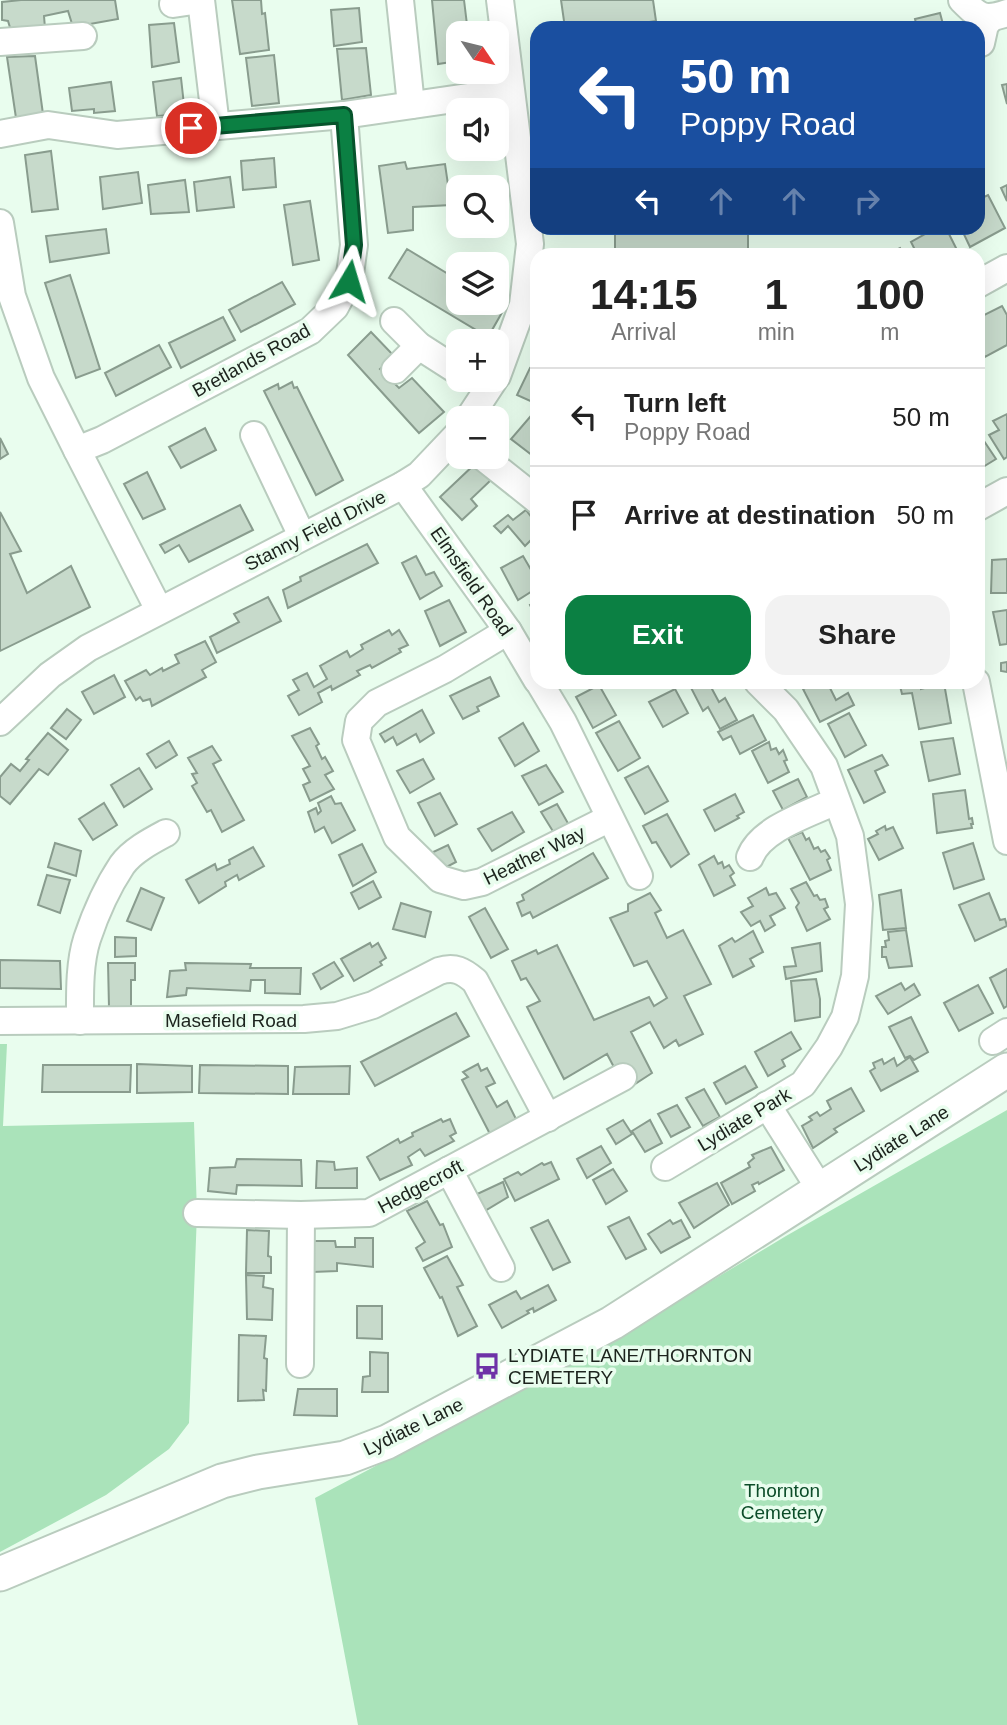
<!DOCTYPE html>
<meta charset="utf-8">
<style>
:root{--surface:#fff;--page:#f2f2f2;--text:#222;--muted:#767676;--line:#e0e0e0;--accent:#0b8043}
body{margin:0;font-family:Arial,sans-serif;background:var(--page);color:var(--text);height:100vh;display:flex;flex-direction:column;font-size:26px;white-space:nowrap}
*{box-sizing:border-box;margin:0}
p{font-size:23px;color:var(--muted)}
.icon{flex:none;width:38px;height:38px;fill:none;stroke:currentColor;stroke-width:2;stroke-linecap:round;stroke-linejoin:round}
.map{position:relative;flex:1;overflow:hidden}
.drawer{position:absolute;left:530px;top:248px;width:455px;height:441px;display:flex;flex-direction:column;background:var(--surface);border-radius:21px;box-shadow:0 7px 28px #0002}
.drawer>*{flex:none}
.guide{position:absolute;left:530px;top:21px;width:455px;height:214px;border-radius:21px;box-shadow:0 7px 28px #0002;background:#1a4fa0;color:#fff;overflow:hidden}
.needle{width:46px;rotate:125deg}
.fabs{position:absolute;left:446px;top:21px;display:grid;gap:14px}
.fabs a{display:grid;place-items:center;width:63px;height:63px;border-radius:14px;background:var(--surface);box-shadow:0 7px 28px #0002;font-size:35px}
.pin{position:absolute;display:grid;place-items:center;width:60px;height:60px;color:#fff;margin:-30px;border:4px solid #fff;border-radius:50%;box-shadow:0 2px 7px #0007}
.me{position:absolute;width:77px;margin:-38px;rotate:7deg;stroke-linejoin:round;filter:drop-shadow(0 0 5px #0008)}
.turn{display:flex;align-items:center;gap:24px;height:147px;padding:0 35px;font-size:32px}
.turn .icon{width:91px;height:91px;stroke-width:2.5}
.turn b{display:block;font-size:49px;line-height:60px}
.lanes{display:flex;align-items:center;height:66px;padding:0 35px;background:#0003;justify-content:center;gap:35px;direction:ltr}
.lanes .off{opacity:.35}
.eta{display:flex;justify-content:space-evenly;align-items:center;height:119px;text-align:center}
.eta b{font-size:42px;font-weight:700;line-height:49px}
.button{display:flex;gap:14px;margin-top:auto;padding:14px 35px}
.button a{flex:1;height:80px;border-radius:21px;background:var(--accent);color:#fff;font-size:28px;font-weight:700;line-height:80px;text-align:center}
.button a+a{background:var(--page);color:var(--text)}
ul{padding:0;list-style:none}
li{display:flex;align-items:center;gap:21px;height:98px;padding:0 35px;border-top:2px solid var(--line)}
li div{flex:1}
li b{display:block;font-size:26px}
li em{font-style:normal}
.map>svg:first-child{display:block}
.green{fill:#aae3ba}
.building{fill:#c7dacb;stroke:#899c8e;stroke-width:2}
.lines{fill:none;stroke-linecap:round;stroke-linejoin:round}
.minor-casing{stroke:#b9ccbe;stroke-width:30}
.major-casing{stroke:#b9ccbe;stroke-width:37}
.minor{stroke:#fff;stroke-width:26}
.major{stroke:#fff;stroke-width:33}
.route-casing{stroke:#07532c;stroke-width:18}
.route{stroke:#0b8043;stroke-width:12}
.labels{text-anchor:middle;stroke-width:7;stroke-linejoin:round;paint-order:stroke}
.street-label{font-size:19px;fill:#1c231d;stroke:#e9fdee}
.poi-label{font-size:19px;fill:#1c231d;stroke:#e9fdee;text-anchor:start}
.park-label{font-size:19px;fill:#0c4d29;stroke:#e9fdee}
</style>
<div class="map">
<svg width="1007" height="1725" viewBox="0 0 1007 1725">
<rect width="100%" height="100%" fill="#e9fdee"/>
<g class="green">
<polygon points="0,1044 7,1044 3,1126 194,1122 197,1213 189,1423 169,1449 106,1495 0,1552"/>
<polygon points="1007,1110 1007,1725 358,1725 315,1498 603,1346 786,1236"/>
</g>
<g class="building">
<polygon points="21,0 115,0 118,19 73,27 68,11 44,16 45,28 12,34 8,21 2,20 2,2"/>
<polygon points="232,0 261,0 262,14 265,13 269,50 240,54"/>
<polygon points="432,0 464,0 468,33 458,33 458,61 438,64"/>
<polygon points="561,0 653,0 656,21 609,28 565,28"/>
<polygon points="359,8 362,42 334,46 331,10"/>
<polygon points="940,13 944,28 917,28 915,19"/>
<polygon points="174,23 179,62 152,67 149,25"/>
<polygon points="366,48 371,95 342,100 337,49"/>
<polygon points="274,55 279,103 252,106 246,58"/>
<polygon points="35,56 43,114 16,118 7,57"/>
<polygon points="181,78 185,114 157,116 153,82"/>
<polygon points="111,82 115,111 94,113 94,109 72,111 69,88"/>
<polygon points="1007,84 1007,104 1002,85"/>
<polygon points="51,151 58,209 32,212 25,155"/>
<polygon points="274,158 276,187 243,190 241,161"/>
<polygon points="405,162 407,169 445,164 451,205 413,207 413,230 388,233 379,166"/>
<polygon points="138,172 142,203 103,209 100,177"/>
<polygon points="230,177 234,207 197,211 194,182"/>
<polygon points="185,180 189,212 151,214 148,185"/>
<polygon points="1007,185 1007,201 1001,188"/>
<polygon points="988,195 1005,228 970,247 961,228 978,228 978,196 980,199"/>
<polygon points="310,201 319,260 293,265 284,205"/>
<polygon points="627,228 748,229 748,256 615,256 615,231 627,231"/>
<polygon points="936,228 946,228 960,256 918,256 911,242"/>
<polygon points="106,229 109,253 50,262 46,236"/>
<polygon points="900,248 904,256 884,256"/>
<polygon points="407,249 458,280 458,303 495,303 504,309 488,337 389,278"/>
<polygon points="70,275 100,369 76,378 45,283"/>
<polygon points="282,282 295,304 241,332 229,310"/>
<polygon points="1002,306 1007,315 1007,345 985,357 978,344 978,318"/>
<polygon points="223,317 235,340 181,368 169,343"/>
<polygon points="371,332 394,356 380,369 399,388 412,378 444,412 419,433 348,355"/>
<polygon points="159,345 171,367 116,396 105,373"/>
<polygon points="530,368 537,371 537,404 517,395"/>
<polygon points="292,382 294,388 297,387 343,480 316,495 264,391 278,384 279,389"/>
<polygon points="1007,414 1007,457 1004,459 989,435 999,430 993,421"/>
<polygon points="530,417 537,423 537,459 511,439"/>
<polygon points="205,428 216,450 181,468 169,447"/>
<polygon points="0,438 8,454 0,459"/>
<polygon points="982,438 996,459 978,470 978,440"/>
<polygon points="476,463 492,479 471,499 477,506 462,520 440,497"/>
<polygon points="147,472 165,509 143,519 124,484"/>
<polygon points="240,505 253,530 189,562 179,545 165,553 160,545"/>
<polygon points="526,510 532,518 535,516 537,518 537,534 525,546 508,526 501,533 494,526 508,515 513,520"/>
<polygon points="0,512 21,551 10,554 27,593 71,566 90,607 0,651"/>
<polygon points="367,544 378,563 288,608 283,590 301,581 300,577"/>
<polygon points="416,556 426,575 434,572 442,586 420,599 402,563"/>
<polygon points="523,556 537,580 537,588 518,600 501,568"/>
<polygon points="1007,559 1007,593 991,593 992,560"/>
<polygon points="268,597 281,621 217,653 210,637 239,622 234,614"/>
<polygon points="449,600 466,632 440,646 425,611"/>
<polygon points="537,601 537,619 530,605"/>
<polygon points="1007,610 1007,644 1000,645 993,612"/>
<polygon points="389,630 392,635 399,630 408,645 399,649 401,652 372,668 370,665 357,671 360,675 332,690 331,686 318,693 322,702 299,715 288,696 299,690 293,680 307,673 314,687 327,679 320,666 347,651 350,657 363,649 361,645"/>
<polygon points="205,641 216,662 202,670 206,677 152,706 150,699 143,701 140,697 136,700 125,681 146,670 150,675 162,668 163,671 179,663 175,655"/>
<polygon points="1007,662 1007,672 1001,671 1001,663"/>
<polygon points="114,675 125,697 94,714 82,692"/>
<polygon points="490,677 499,696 477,707 479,711 463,719 450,696"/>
<polygon points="688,682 715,682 716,686 712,689 719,702 725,698 737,720 720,729 708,707 703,711"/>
<polygon points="819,682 827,682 836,700 848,693 854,705 820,722 803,689"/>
<polygon points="915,682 921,682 921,689 944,683 951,723 919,729 912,693 902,694 900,686"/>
<polygon points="599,685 616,715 593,728 576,697"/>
<polygon points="675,689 688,713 663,727 649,702"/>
<polygon points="67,709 81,720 66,739 51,728"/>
<polygon points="422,710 434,733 420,742 416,734 397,745 393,737 385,742 380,734"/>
<polygon points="849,713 866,745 845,757 828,724"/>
<polygon points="753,715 766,740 740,754 731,736 723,740 718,732"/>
<polygon points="619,721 640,758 618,771 596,733"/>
<polygon points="523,723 539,751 515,766 499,738"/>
<polygon points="310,728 319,744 316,746 322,759 325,757 333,771 325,775 334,789 310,801 303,785 310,782 303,769 310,766 292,736"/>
<polygon points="48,733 68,750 48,775 39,769 10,804 0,796 0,777 11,764 20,771 29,760 26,759"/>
<polygon points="953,738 960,774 929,781 921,742"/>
<polygon points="169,741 177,755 156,768 147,754"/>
<polygon points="769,742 771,750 776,748 779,754 783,750 787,760 784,761 789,772 768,783 752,751"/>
<polygon points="212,746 221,760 213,764 244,820 222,832 211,810 207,812 192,786 197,783 192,774 197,773 188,758"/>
<polygon points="882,755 888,765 875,771 885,792 864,803 848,770"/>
<polygon points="423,759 434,779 410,793 397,771"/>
<polygon points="546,765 563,792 539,805 522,776"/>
<polygon points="648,766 668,801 645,814 625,778"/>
<polygon points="139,768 152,789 124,807 111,785"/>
<polygon points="798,779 807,797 783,810 773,791"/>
<polygon points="965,790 969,819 972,818 973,824 971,824 972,828 937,833 933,794"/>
<polygon points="440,793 457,824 435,836 418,803"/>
<polygon points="735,794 744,812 737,816 739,818 715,831 704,810"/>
<polygon points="331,796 335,804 341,803 355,830 332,843 324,827 315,832 308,812 316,808 318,814 321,811 318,803"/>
<polygon points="104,803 117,825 93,840 79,819"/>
<polygon points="557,804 569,825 554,833 541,812"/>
<polygon points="512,812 524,832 492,851 478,829"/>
<polygon points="667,814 689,854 671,867 656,842 652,843 643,826"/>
<polygon points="885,826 886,830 893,827 903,848 879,860 868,839 878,834 876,831"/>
<polygon points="802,832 806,840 809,838 814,849 818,847 821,852 825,850 830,858 827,860 831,870 810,880 788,838"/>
<polygon points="55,843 81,851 76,876 48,867"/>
<polygon points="973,843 984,879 954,889 943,853"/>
<polygon points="362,844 376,872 353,886 339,855"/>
<polygon points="448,845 456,862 439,871 429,854"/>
<polygon points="253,847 264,866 239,880 237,875 225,882 226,886 199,903 186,880 215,864 217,870 230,864 229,860"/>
<polygon points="593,853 608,878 533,918 530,912 522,916 517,903 524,900 522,895"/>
<polygon points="714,856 718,864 722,862 724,868 729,865 734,873 730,876 735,885 714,896 699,865"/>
<polygon points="47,875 70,880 60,913 38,905"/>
<polygon points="373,881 381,897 359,909 351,893"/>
<polygon points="806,882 814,896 817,895 820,900 825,899 828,907 824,909 830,919 807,931 796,907 799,903 791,889"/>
<polygon points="141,888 164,898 151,930 127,921"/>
<polygon points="766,888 769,895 776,893 785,908 770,916 775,925 765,931 760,921 751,926 741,912 753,906 748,898"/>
<polygon points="901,890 906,928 883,930 879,895"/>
<polygon points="650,893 661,910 655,913 667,938 683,930 711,984 684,996 703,1034 679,1046 676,1040 664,1048 650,1022 631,1032 652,1073 635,1084 626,1065 616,1071 607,1054 564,1079 527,1007 540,1001 526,978 521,980 512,961 536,950 538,954 557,945 594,1020 649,997 654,1006 667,998 647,961 634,966 610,918 628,911 628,904"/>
<polygon points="989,893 1000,920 1005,919 1007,926 975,941 959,905"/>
<polygon points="401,903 431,912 425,937 393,929"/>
<polygon points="485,908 508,949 491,958 469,917"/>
<polygon points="906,930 912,966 889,968 886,957 882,957 882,947 886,947 885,941 889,940 888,932"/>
<polygon points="753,931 763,952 750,959 754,966 733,977 719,946 732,938 735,942"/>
<polygon points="115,937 136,938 136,956 115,957"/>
<polygon points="370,943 372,947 378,943 386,958 380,962 382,965 354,981 341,959"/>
<polygon points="820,943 822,971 786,979 784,967 796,966 792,948"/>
<polygon points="0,960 60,961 61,989 0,988"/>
<polygon points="334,962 343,976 321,989 313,974"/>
<polygon points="108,963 135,963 135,980 131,980 131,1007 109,1007"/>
<polygon points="185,963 251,964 250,968 301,968 300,994 265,993 265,980 251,980 250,991 187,988 186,995 167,997 170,971 186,970"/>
<polygon points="1007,969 1007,1006 1004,1008 990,978"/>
<polygon points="816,979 820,999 820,1017 795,1021 791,981"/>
<polygon points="901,983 905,990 914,984 920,995 888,1014 876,996"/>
<polygon points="978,985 993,1013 959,1031 944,1003"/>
<polygon points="456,1013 469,1036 375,1086 361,1062"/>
<polygon points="911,1017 928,1052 914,1060 910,1056 905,1058 889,1027"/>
<polygon points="791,1032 801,1049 782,1060 785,1066 768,1076 755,1052"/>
<polygon points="910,1057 918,1071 881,1091 870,1071 875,1068 873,1063 882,1059 884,1064 894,1058 897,1066"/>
<polygon points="137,1064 192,1066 192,1092 137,1093"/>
<polygon points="478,1064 481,1071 487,1068 495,1083 486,1087 497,1107 507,1101 516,1119 490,1134 462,1080 468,1077 463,1072"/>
<polygon points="43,1065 131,1065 130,1092 42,1092"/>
<polygon points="200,1065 288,1066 288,1094 199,1093"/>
<polygon points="350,1066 349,1094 293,1094 295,1067"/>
<polygon points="745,1066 757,1087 726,1104 714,1083"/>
<polygon points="851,1088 864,1111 834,1129 837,1132 813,1148 802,1126 812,1120 809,1117 817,1112 820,1116 831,1109 827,1101"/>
<polygon points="704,1089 720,1117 703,1126 686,1098"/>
<polygon points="677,1105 690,1127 671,1137 658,1114"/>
<polygon points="441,1119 443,1122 450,1119 456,1133 450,1136 454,1141 425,1156 420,1149 408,1157 412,1165 380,1180 367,1157 398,1139 400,1143 413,1136 412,1133"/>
<polygon points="623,1120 632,1134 616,1144 607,1129"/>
<polygon points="650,1120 662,1143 645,1152 632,1131"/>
<polygon points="601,1146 611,1163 587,1178 577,1159"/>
<polygon points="771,1147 784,1170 759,1184 758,1182 752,1185 755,1191 732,1204 721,1183 750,1167 748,1163 754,1158 752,1155"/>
<polygon points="237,1159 301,1160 302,1186 237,1185 236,1194 208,1191 210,1168 235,1167"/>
<polygon points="317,1161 334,1162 335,1170 357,1168 357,1188 316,1188"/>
<polygon points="551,1162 559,1179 515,1201 504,1179 518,1172 521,1175 542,1163 544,1165"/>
<polygon points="613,1169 627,1191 606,1204 593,1180"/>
<polygon points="503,1182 508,1197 483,1212 475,1195"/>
<polygon points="717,1183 729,1205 694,1228 679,1203"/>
<polygon points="427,1201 440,1225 443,1224 452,1247 423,1261 416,1248 425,1242 407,1211"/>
<polygon points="629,1217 646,1249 626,1259 608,1227"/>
<polygon points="548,1220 570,1262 553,1270 531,1228"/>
<polygon points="670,1220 673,1224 681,1220 690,1237 661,1253 648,1234"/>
<polygon points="247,1230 269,1231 268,1256 271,1257 271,1273 246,1273"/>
<polygon points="355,1238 373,1238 373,1267 337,1263 337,1271 313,1272 314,1241 335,1241 336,1247 355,1247"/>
<polygon points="447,1256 463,1285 457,1287 477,1326 458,1336 442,1297 440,1298 424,1268"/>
<polygon points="246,1275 264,1276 263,1287 273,1289 272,1320 247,1319"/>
<polygon points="548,1285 556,1300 534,1312 533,1308 527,1311 529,1313 502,1328 489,1305 516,1291 521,1299"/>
<polygon points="357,1306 382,1306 382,1339 357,1338"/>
<polygon points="239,1335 266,1336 264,1358 267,1359 266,1391 263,1390 264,1400 238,1401"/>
<polygon points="370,1352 388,1353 388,1392 362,1392 363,1377 370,1376"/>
<polygon points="298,1389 337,1389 337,1416 294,1415"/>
</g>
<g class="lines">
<defs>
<g id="minor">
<polyline points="201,0 216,126"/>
<polyline points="400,0 411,105"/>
<path d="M962,0C979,17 983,21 1007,13"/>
<polyline points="173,4 200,0"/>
<polyline points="0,42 83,36"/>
<polyline points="981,43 985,25 991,18"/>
<polyline points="0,134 48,125 117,135 344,115 509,91"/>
<polyline points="0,223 12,296 41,378 77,450 102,440 310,331 335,307 349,281 354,245 344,115"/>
<polyline points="978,284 1007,268"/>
<polyline points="394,321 419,346 458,371"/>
<polyline points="395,370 419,346"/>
<polyline points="497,376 523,305 530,244 500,0"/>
<polyline points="469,418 494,380"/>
<polyline points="254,435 302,536"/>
<polyline points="77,450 159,610"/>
<polyline points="483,457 537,500"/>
<polyline points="403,485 508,631 537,680"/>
<polyline points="978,507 1007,491"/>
<polyline points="508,631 445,669 377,703 359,721 356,740 397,837 440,879 464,886 482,882 610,818"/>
<polyline points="539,682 563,722 639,876"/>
<polyline points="976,682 1007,841"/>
<polyline points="0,722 50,675 88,648 403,485 419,475 458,434"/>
<path d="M750,857C761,828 809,814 836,801"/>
<path d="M0,1021L304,1019L337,1016L373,1005L439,971C455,966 463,971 475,981L548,1118"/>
<path d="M80,1021C80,995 79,964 87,939C95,915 108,886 122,865C132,851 151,841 166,833"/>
<polyline points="993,1041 1007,1032"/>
<polyline points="767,1105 820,1189"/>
<polyline points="665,1167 803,1084 829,1047 845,1017 855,976 859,904 850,836 824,766 786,710 758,682"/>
<polyline points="449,1170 501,1268"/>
<polyline points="197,1213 301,1215 369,1213 623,1077"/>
<polyline points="300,1364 301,1215"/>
</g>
<polyline id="major" points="0,1574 222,1481 258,1472 345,1458 387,1442 612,1323 1007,1070"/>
</defs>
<use href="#minor" class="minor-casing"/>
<use href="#major" class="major-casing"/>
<use href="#minor" class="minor"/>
<use href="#major" class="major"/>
</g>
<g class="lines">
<defs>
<polyline id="route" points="191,128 344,115 354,245 349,281"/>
</defs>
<use href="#route" class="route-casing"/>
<use href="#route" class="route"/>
</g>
<defs>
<symbol id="bus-bare" viewBox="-9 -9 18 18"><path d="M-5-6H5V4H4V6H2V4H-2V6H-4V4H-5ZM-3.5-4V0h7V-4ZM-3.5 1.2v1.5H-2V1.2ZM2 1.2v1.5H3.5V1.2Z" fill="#6e32a7" stroke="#e9fdee" stroke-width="2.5" paint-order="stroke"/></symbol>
</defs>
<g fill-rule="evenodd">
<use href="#bus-bare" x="468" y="1347" width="38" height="38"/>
</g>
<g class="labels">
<g class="street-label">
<text transform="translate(251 360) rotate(-29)" y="7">Bretlands Road</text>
<text transform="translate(315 530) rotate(-27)" y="7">Stanny Field Drive</text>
<text transform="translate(472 581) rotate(55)" y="7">Elmsfield Road</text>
<text transform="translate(534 855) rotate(-26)" y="7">Heather Way</text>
<text x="231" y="1027">Masefield Road</text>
<text transform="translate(744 1119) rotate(-31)" y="7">Lydiate Park</text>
<text transform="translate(901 1138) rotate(-32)" y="7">Lydiate Lane</text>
<text transform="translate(420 1186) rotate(-28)" y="7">Hedgecroft</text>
<text transform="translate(413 1426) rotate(-26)" y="7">Lydiate Lane</text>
</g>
<g class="poi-label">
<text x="508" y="1362">LYDIATE LANE/THORNTON<tspan x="508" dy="22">CEMETERY</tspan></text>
</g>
<g class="park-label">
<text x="782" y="1497">Thornton<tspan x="782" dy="22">Cemetery</tspan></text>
</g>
</g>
</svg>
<div class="fabs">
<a><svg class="needle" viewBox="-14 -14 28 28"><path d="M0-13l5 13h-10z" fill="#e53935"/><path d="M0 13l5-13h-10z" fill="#767676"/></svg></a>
<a><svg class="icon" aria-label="sound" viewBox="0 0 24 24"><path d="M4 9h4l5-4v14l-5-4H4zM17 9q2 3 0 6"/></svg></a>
<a><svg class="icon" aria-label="search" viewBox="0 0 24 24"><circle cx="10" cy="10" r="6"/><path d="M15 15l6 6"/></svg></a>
<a><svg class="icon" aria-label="layers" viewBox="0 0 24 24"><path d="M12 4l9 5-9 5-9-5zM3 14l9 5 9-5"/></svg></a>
<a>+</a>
<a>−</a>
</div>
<div class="pin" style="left:191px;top:128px;background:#d93025"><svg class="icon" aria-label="arrive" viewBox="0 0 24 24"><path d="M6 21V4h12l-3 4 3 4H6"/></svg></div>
<svg class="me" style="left:349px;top:281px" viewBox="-20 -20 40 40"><path d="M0-17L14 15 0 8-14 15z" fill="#0b8043" stroke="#fff" stroke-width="4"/></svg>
<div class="guide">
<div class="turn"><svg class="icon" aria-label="left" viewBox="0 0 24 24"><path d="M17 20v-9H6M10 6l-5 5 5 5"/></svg><div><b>50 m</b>Poppy Road</div></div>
<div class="lanes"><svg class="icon" aria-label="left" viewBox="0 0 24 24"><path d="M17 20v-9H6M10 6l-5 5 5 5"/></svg><svg class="icon off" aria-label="ahead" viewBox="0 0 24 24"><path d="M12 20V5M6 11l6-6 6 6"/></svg><svg class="icon off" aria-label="ahead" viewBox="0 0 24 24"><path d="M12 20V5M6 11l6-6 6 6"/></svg><svg class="icon off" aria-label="right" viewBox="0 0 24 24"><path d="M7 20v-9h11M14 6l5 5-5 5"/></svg></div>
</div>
<section class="drawer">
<div class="eta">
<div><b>14:15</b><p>Arrival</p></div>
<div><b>1</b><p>min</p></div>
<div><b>100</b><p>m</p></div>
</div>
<ul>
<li><svg class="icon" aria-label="left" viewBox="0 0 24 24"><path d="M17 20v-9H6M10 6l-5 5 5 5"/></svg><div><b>Turn left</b><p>Poppy Road</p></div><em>50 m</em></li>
<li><svg class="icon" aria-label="arrive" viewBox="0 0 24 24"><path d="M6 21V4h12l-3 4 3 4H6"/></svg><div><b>Arrive at destination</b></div><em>50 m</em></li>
</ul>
<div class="button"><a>Exit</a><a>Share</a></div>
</section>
</div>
